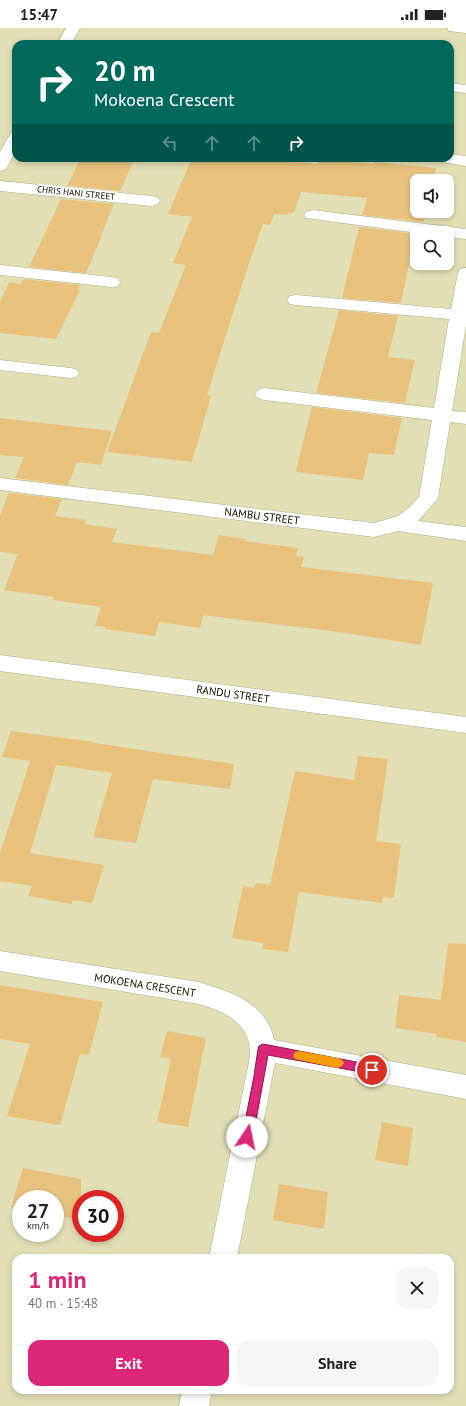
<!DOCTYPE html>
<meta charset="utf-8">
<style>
:root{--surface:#fff;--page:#f6f6f6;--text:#222;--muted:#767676;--accent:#db2777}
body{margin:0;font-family:"PT Sans",sans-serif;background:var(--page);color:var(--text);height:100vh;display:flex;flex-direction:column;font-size:15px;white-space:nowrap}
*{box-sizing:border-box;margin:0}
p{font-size:13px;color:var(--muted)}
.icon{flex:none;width:22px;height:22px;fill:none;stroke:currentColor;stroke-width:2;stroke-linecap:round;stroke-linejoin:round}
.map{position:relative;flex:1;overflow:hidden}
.side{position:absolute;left:12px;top:1226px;width:442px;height:140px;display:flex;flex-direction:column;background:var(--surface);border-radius:12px;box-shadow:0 2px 6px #0003}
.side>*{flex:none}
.banner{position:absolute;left:12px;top:12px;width:442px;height:122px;border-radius:12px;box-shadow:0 2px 6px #0003;background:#00695c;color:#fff;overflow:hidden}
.controls{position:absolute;left:410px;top:146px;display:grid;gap:8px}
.controls a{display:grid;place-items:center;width:44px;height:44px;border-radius:8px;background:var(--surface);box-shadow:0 2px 6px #0003;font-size:20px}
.speed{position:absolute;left:12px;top:1162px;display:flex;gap:8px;font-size:20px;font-weight:700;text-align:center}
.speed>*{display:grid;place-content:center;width:52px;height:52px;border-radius:50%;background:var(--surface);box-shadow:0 2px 6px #0003;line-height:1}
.speed small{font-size:10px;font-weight:400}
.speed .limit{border:6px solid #d22;background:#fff;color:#111}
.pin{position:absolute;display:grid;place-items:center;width:34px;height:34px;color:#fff;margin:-17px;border:2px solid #fff;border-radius:50%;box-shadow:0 1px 4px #0007}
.me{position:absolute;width:44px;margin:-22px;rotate:11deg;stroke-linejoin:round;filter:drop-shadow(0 0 3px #0008)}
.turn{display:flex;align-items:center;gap:14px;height:84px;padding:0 16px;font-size:18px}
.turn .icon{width:52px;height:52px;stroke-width:2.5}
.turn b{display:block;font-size:28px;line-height:34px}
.lanes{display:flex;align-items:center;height:38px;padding:0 16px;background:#0003;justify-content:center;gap:20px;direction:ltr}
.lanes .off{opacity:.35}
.round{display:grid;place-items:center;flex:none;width:42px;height:42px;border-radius:12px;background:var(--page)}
.summary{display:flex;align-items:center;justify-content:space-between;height:68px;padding:0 16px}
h1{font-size:24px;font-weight:700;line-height:30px;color:var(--accent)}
.button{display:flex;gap:8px;margin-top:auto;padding:8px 16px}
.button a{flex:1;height:46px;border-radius:12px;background:var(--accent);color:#fff;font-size:16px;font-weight:700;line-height:46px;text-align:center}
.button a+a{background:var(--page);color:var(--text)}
.status{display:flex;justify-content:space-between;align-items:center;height:28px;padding:0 20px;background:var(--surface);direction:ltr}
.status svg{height:11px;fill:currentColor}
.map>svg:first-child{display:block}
.building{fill:#e9c37e}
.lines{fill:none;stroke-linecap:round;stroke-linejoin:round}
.minor-casing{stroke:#b1ad85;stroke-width:1}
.minor{fill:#fff;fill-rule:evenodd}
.route{fill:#db2777;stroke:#8e194d}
.slow{fill:#f59e0b}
.labels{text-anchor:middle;stroke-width:4;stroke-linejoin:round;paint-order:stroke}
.far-street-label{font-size:9px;fill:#0e0c01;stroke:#fefefa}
.street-label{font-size:11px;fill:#0e0c01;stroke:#fefefa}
</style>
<div class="status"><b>15:47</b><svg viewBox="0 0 49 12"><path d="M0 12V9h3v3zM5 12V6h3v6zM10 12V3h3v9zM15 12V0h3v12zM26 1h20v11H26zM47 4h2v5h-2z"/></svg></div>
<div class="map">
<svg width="466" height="1378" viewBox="0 0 466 1378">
<rect width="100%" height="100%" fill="#e3dfb5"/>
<g class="building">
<polygon points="81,130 135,130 120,163 67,158"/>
<polygon points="192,130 253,130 318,136 319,131 374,136 375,134 436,140 433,153 417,153 417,183 426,183 423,194 362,187 367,170 301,164 294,185 288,185 287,187 274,186 270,197 263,196 250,232 207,367 211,368 192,434 107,424 151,304 159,305 186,237 173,235 192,189 168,186"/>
<polygon points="61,171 114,176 100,210 101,210 86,245 29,239"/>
<polygon points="359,199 417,206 417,228 411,227 401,275 342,270"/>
<polygon points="23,251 80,257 78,262 80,262 56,311 0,305 0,274 9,254 21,256"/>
<polygon points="339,282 398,288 388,329 415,332 405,375 316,365"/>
<polygon points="312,379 402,390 394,427 369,425 363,452 297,444 296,442"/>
<polygon points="0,390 112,403 101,437 77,434 68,457 15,450 24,429 0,427"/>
<polygon points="9,465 62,471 55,488 86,492 84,496 117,501 112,514 213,527 219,507 246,511 245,513 298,520 296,528 304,529 301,539 433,555 421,617 339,604 203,587 200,600 159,594 155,608 105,601 106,599 95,598 101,579 53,572 54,569 4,562 18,526 0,524 0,487"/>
<polygon points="11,703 95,714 95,715 234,736 230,761 153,751 136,815 93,809 112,745 56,737 30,825 104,837 92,875 73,872 72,876 28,868 32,858 0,853 0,825 30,733 2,729"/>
<polygon points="358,728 388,731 376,813 401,816 394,870 383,869 382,875 299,864 288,924 262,921 263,915 232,910 243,858 254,860 256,855 270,857 295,743 354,752"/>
<polygon points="448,915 466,916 466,1014 436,1009 437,1006 395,1000 399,967 441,972"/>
<polygon points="0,957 103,974 89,1027 80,1026 60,1097 7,1088 30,1016 0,1011"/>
<polygon points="167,1003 206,1010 188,1099 157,1094 171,1031 160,1029"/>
<polygon points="382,1094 413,1100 408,1138 375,1132"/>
<polygon points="23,1140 81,1151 81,1192 55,1187 55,1171 21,1171 21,1181 11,1179"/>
<polygon points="279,1156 328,1164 324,1201 273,1192"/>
</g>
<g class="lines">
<defs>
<g id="minor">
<polygon points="66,0 80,0 71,16 57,16"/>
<polygon points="447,0 466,0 466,5 449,3"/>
<polygon points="450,55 466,57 466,65 450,63"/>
<polygon points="16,103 16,122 6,141 0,143 0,124 11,105"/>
<polygon points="450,126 466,128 466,138 436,133 433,130 450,130"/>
<polygon points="0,153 152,168 158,170 160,173 158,176 152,178 0,163"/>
<polygon points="312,182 466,201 466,211 447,209 447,205 418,205 306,190 304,187 306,184"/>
<polygon points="0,237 112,249 118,250 120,254 118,258 112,259 0,247"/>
<polygon points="466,240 466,297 452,383 466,384 466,396 450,394 438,470 418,493 466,499 466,513 398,503 374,509 0,462 0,450 374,495 398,488 409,480 419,469 432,392 264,372 258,370 255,366 258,362 264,360 434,380 449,291 296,277 290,276 287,272 290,268 296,267 451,281 458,245 460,241"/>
<polygon points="0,332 70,340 76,341 79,345 76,349 70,350 0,342"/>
<polygon points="0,627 466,689 466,705 0,643"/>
<path d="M0,923L199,954C231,964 267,975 274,1012L466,1047V1071L275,1035L237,1230H209L249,1034C255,998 229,985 199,976L0,943Z"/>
<polygon points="182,1362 212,1362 209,1378 179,1378"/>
</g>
</defs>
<use href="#minor" class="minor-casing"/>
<use href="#minor" class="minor"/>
</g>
<polygon class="route" points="263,1016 372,1037 376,1038 378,1042 376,1045 372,1046 268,1027 253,1109 251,1112 247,1114 243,1112 242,1109 254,1048 258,1021 259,1018"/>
<polygon class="slow" points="299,1023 338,1030 342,1032 344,1035 342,1038 338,1040 299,1032 295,1031 293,1028 295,1024"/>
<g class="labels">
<g class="far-street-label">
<text transform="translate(76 165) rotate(6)" y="3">CHRIS HANI STREET</text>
</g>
<g class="street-label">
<text transform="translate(262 488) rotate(7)" y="4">NAMBU STREET</text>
<text transform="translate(233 666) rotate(8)" y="4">RANDU STREET</text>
<text transform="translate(145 957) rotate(9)" y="4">MOKOENA CRESCENT</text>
</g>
</g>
</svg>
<div class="controls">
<a><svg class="icon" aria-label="sound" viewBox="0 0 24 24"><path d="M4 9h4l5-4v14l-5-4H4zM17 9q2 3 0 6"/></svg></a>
<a><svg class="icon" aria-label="search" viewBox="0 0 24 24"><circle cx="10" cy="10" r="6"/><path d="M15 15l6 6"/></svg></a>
</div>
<div class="speed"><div>27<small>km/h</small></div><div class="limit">30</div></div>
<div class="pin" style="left:372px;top:1042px;background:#d93025"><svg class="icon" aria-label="arrive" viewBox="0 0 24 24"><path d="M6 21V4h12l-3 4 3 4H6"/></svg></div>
<svg class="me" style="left:247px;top:1109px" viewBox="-20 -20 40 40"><circle r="19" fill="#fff"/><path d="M0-13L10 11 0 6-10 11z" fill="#db2777"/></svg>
<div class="banner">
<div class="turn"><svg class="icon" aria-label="right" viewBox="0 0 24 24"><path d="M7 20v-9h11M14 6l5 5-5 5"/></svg><div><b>20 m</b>Mokoena Crescent</div></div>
<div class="lanes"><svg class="icon off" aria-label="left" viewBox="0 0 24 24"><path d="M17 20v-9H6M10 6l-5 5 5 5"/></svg><svg class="icon off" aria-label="ahead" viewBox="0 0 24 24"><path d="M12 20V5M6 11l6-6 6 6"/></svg><svg class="icon off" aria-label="ahead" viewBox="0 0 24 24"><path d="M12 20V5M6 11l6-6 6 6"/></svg><svg class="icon" aria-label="right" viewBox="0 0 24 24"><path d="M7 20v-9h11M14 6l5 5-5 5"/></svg></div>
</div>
<section class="side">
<div class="summary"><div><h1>1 min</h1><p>40 m · 15:48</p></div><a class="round"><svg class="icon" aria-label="close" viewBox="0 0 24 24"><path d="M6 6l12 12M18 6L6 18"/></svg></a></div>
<div class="button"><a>Exit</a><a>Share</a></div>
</section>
</div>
